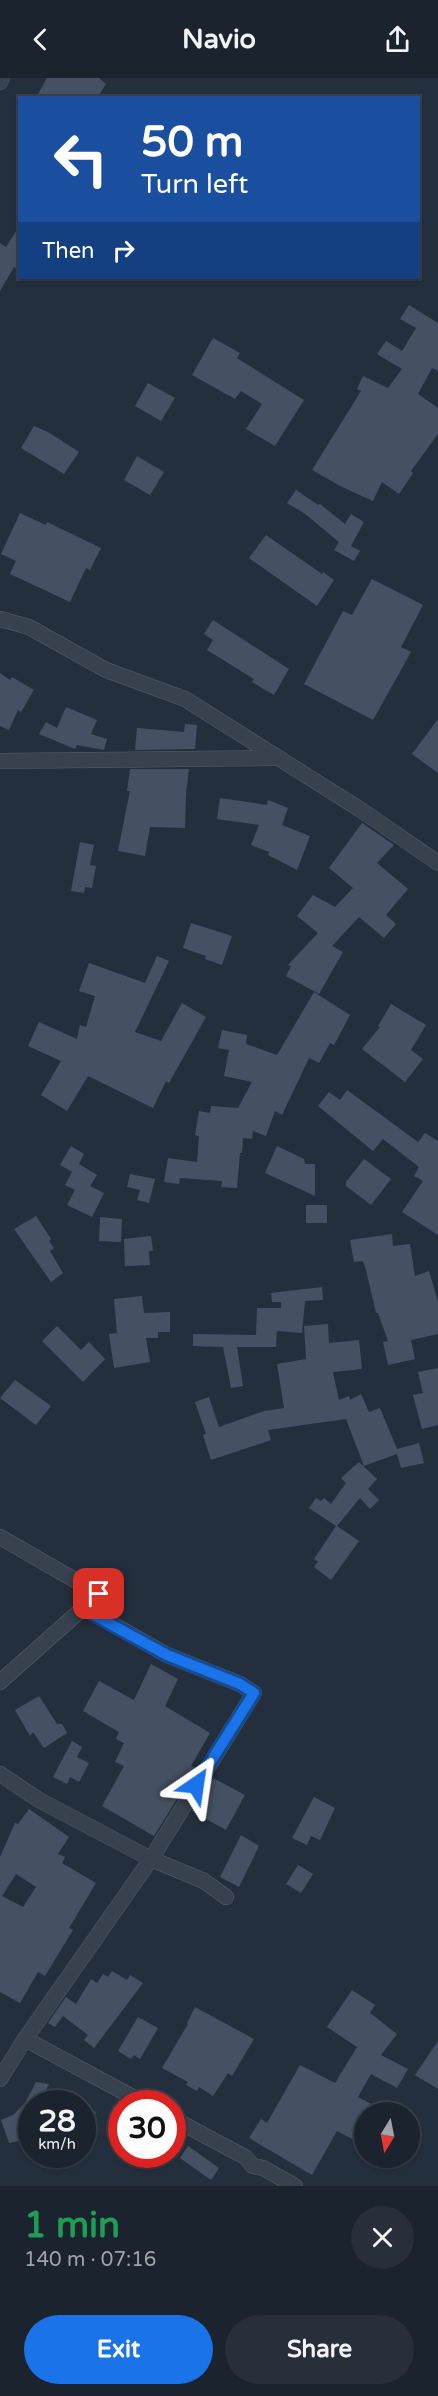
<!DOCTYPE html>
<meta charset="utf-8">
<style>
:root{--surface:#1b232e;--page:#282f3a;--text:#f1f3f6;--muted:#a0a4aa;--line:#39404a;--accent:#1a73e8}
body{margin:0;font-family:"Varela Round",sans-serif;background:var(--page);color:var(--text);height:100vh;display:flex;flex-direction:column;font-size:22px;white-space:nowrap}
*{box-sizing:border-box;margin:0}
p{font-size:20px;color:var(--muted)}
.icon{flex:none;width:33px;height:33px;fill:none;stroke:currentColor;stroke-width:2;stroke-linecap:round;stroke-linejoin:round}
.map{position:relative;height:2108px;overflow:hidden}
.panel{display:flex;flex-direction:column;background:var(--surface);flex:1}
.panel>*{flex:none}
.top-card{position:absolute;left:18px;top:18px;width:402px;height:183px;border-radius:0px;box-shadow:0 2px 4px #0004,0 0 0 2px var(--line);background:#1a4fa0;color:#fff;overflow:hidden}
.needle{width:39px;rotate:190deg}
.buttons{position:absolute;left:354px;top:2024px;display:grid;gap:12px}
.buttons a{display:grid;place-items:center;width:66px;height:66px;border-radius:50%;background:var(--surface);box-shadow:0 2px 4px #0004,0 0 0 2px var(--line);font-size:30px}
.speed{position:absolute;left:18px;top:2012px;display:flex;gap:12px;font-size:30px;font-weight:700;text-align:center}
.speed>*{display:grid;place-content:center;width:78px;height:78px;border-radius:50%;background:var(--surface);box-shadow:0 2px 4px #0004,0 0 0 2px var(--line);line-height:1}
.speed small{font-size:15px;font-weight:400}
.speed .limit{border:9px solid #d22;background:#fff;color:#111}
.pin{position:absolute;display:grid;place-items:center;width:51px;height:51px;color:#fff;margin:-26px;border-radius:12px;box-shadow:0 3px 9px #0006}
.me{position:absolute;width:66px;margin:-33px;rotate:32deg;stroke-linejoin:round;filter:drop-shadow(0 0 4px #0008)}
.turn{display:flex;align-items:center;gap:21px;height:126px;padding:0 24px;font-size:27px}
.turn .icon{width:78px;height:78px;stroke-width:2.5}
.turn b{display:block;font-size:42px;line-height:51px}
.then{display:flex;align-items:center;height:57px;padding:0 24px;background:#0003;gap:12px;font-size:22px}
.round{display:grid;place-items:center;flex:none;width:63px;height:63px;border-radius:32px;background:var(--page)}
.head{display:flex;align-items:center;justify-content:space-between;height:102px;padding:0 24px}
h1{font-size:36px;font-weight:800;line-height:45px;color:#1e9e55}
.primary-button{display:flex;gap:12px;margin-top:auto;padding:12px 24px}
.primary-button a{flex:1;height:69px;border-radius:36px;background:var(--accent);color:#fff;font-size:24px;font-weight:800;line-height:69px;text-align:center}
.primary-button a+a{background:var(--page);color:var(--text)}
header{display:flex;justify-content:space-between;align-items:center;height:78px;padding:0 24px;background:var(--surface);font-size:27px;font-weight:800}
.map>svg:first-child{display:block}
.building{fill:#455162;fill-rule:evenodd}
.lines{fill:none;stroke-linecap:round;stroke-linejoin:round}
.minor-casing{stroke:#565f6c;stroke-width:16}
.minor{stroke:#38414e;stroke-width:15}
.route-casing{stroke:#114b97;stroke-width:15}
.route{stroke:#1a73e8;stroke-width:10}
</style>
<header><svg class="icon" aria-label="back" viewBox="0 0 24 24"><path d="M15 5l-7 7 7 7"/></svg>Navio<svg class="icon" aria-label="share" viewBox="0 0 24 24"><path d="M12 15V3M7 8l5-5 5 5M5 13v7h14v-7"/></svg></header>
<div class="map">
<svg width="438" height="2108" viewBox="0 0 438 2108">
<rect width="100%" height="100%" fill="#242f3e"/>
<g class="building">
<polygon points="47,0 99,0 106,6 97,20 44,20 38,16"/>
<polygon points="20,147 20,192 14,189 0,213 0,165 6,169"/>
<polygon points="409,227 438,245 438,293 432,290 418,316 438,330 438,356 411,393 413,395 399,416 382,404 373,423 342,409 312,392 361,313 357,311 363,298 388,310 402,291 377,276 386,263 402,273 416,250 400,241"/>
<polygon points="213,260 240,275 237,280 304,322 275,368 246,351 262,326 241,313 235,321 192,297"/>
<polygon points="148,305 175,320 161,343 135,328"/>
<polygon points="34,348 48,354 79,374 64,396 21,370"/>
<polygon points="137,378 164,394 150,417 124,402"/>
<polygon points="296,412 318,427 320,426 345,446 351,436 364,444 351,468 360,473 354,483 334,472 339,464 304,435 287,425"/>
<polygon points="20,435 46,447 47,444 101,470 90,492 86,490 70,524 10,496 16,483 1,476"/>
<polygon points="266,457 322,496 323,494 334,502 317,528 249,480"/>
<polygon points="372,501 423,527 401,569 411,574 373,642 304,606 343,533 352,537"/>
<polygon points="213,542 289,591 274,617 252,604 254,601 207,572 213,562 204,556"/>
<polygon points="0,595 10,602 12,599 34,612 21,634 18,632 9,652 0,648"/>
<polygon points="66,629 97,642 91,656 107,661 104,672 77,667 75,671 39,656 46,644 57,650"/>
<polygon points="438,641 438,695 412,676"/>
<polygon points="185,646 197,647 195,671 135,672 137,650 184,654"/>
<polygon points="130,691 189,691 186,716 185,750 150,749 145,778 118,773 130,713 127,713"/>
<polygon points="220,720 267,727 268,722 288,730 282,747 310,758 297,792 268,777 269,774 251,767 259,747 217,741"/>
<polygon points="362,745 394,767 377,785 408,811 386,837 396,846 384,860 359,839 332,868 343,874 319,916 286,898 291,888 288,887 318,855 297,838 313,817 335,829 353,810 329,790"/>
<polygon points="80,764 94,767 90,787 96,788 92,810 85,809 84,815 71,813"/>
<polygon points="191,845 232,858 222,887 205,881 206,878 183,870"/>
<polygon points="157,878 169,883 135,954 161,963 182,925 206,939 169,1005 166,1003 153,1030 88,998 67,1033 41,1017 61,983 28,968 39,944 77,961 80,947 86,949 95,918 79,913 89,885 145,905"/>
<polygon points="314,914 350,937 334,967 330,965 319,985 309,980 282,1037 275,1033 266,1058 253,1053 252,1061 243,1060 242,1075 240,1075 237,1110 221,1109 222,1103 180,1100 179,1106 164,1104 168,1080 197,1084 199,1058 195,1057 199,1033 210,1035 211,1028 238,1030 252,1004 224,998 229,972 218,970 222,952 247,957 246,966 277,977"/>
<polygon points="391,926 426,947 411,972 423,981 405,1004 362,971 380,949 378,948"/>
<polygon points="347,1012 418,1064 425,1055 438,1063 438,1157 402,1134 423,1103 414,1098 419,1089 383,1061 373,1073 318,1028 329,1014 340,1022"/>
<polygon points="71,1068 84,1076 79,1086 97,1097 90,1108 104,1115 92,1139 67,1127 75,1112 65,1107 72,1094 60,1087"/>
<polygon points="277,1068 304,1081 305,1086 315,1086 315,1118 265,1095"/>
<polygon points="364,1081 391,1101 371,1127 346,1108 346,1104"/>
<polygon points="130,1096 155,1101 149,1125 137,1122 140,1112 127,1109"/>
<rect x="306" y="1127" width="21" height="18"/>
<polygon points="36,1138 51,1161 49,1163 54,1170 50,1173 63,1195 51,1204 14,1151"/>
<polygon points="100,1139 122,1141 121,1164 99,1163"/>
<polygon points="392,1156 393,1168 410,1166 415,1198 429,1193 438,1224 438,1256 411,1262 415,1281 388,1287 383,1264 388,1263 378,1235 376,1235 366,1192 363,1183 354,1184 350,1162"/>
<polygon points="151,1158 153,1173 149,1173 150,1187 125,1188 124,1161"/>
<polygon points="322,1209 323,1222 305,1223 302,1255 277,1253 276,1269 237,1269 243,1308 231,1310 223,1269 193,1268 193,1256 256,1257 257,1230 281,1230 281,1224 272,1224 271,1215"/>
<polygon points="142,1218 144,1235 170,1234 170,1254 158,1254 158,1260 146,1260 150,1284 114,1290 109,1256 117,1255 114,1221"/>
<polygon points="328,1246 329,1265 359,1262 362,1291 333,1294 339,1322 349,1318 350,1322 361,1316 369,1334 380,1330 397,1371 419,1365 424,1385 401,1390 397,1376 364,1388 346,1341 268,1352 271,1362 211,1382 203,1357 206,1356 195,1324 209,1319 219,1349 264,1333 284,1330 277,1286 306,1281 304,1248"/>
<polygon points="57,1248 81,1272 89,1264 105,1281 83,1304 42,1263"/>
<polygon points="438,1290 438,1347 422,1351 413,1317 423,1315 418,1294"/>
<polygon points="15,1302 51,1328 36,1347 0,1320"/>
<polygon points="359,1384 377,1401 368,1411 379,1422 370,1431 360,1420 337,1448 359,1463 331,1502 314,1489 318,1484 314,1481 336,1448 309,1430 316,1420 321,1423 324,1420 331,1426 346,1405 341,1400"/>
<polygon points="151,1586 178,1601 165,1628 210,1655 191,1688 196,1690 154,1758 102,1728 124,1688 115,1684 124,1665 116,1661 119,1654 83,1633 99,1603 134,1622"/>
<polygon points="39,1618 57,1646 62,1646 67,1655 44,1670 33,1654 30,1658 15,1632"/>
<polygon points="72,1663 82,1669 77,1679 89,1685 79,1704 70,1699 67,1706 53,1699"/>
<polygon points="213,1700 245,1717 226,1752 192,1733"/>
<polygon points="314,1719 335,1730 320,1762 311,1758 307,1767 292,1760"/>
<path d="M29,1731L69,1759L58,1776L65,1779L62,1785L96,1805L69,1850L73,1852L45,1898L38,1894L20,1925L0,1914V1779L15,1745L18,1746ZM16,1796L36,1809L23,1829L2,1818Z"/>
<polygon points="241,1757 259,1768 239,1809 220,1799"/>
<polygon points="298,1787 313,1796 301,1815 286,1806"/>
<polygon points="112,1893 127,1902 130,1897 143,1905 94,1970 84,1962 88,1957 63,1938 55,1949 48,1945 66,1919 76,1926 91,1901 97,1905 103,1896 108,1899"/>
<polygon points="352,1912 375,1927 370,1935 397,1956 381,1977 408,1991 397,2010 371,1996 358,2019 387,2034 364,2034 364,2067 337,2053 312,2097 249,2060 261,2041 267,2045 300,1987 335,2005 357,1969 327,1949"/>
<polygon points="195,1929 254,1961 232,1998 228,1995 213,2018 199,2009 197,2013 186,2007 188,2004 162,1990 188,1946 187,1945"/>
<polygon points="138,1939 158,1950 140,1981 134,1977 131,1981 118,1973"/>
<polygon points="438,1963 438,2011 415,1997"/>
<polygon points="36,2004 49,2006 46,2012 77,2023 77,2025 32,2025 32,2060 9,2065 1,2042 13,2037 25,2025"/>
<polygon points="82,2026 96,2034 94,2039 97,2040 82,2064"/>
<polygon points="188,2068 219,2090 211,2102 180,2080"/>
</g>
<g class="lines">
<defs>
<g id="minor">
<polyline points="0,4 2,0"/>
<polyline points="0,541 29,549 106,592 185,621 361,732 438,785"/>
<polyline points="0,683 277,680"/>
<polyline points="0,1459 99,1516 0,1604"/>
<polyline points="0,1696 39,1722 151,1781 204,1803 226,1819"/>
<polyline points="25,1961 144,2025"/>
<polyline points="0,2001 25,1961 151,1781 254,1615 240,1606 167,1577 84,1530"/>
<polyline points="172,2040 245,2079 253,2088 263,2090 295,2108"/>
</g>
</defs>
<use href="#minor" class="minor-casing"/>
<use href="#minor" class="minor"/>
</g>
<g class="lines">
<defs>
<polyline id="route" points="99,1516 84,1530 94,1537 167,1577 240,1606 254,1615 196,1707"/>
</defs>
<use href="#route" class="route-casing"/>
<use href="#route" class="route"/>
</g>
</svg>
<div class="buttons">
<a><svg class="needle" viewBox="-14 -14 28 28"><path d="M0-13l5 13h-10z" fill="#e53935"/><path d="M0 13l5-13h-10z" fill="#a0a4aa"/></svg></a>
</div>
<div class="speed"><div>28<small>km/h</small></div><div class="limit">30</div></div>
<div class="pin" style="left:99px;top:1516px;background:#d93025"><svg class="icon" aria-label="arrive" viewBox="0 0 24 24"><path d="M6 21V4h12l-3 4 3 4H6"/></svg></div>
<svg class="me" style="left:196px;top:1707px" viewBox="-20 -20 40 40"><path d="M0-17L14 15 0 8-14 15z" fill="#1a73e8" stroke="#fff" stroke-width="4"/></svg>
<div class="top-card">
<div class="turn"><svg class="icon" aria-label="left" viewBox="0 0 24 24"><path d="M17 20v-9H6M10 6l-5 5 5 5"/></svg><div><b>50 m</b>Turn left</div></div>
<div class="then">Then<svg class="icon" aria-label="right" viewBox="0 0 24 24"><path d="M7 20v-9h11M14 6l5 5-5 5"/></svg></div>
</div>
</div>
<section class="panel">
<div class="head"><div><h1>1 min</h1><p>140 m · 07:16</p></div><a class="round"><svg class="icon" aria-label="close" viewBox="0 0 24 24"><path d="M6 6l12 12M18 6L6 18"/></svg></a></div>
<div class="primary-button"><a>Exit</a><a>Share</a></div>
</section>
